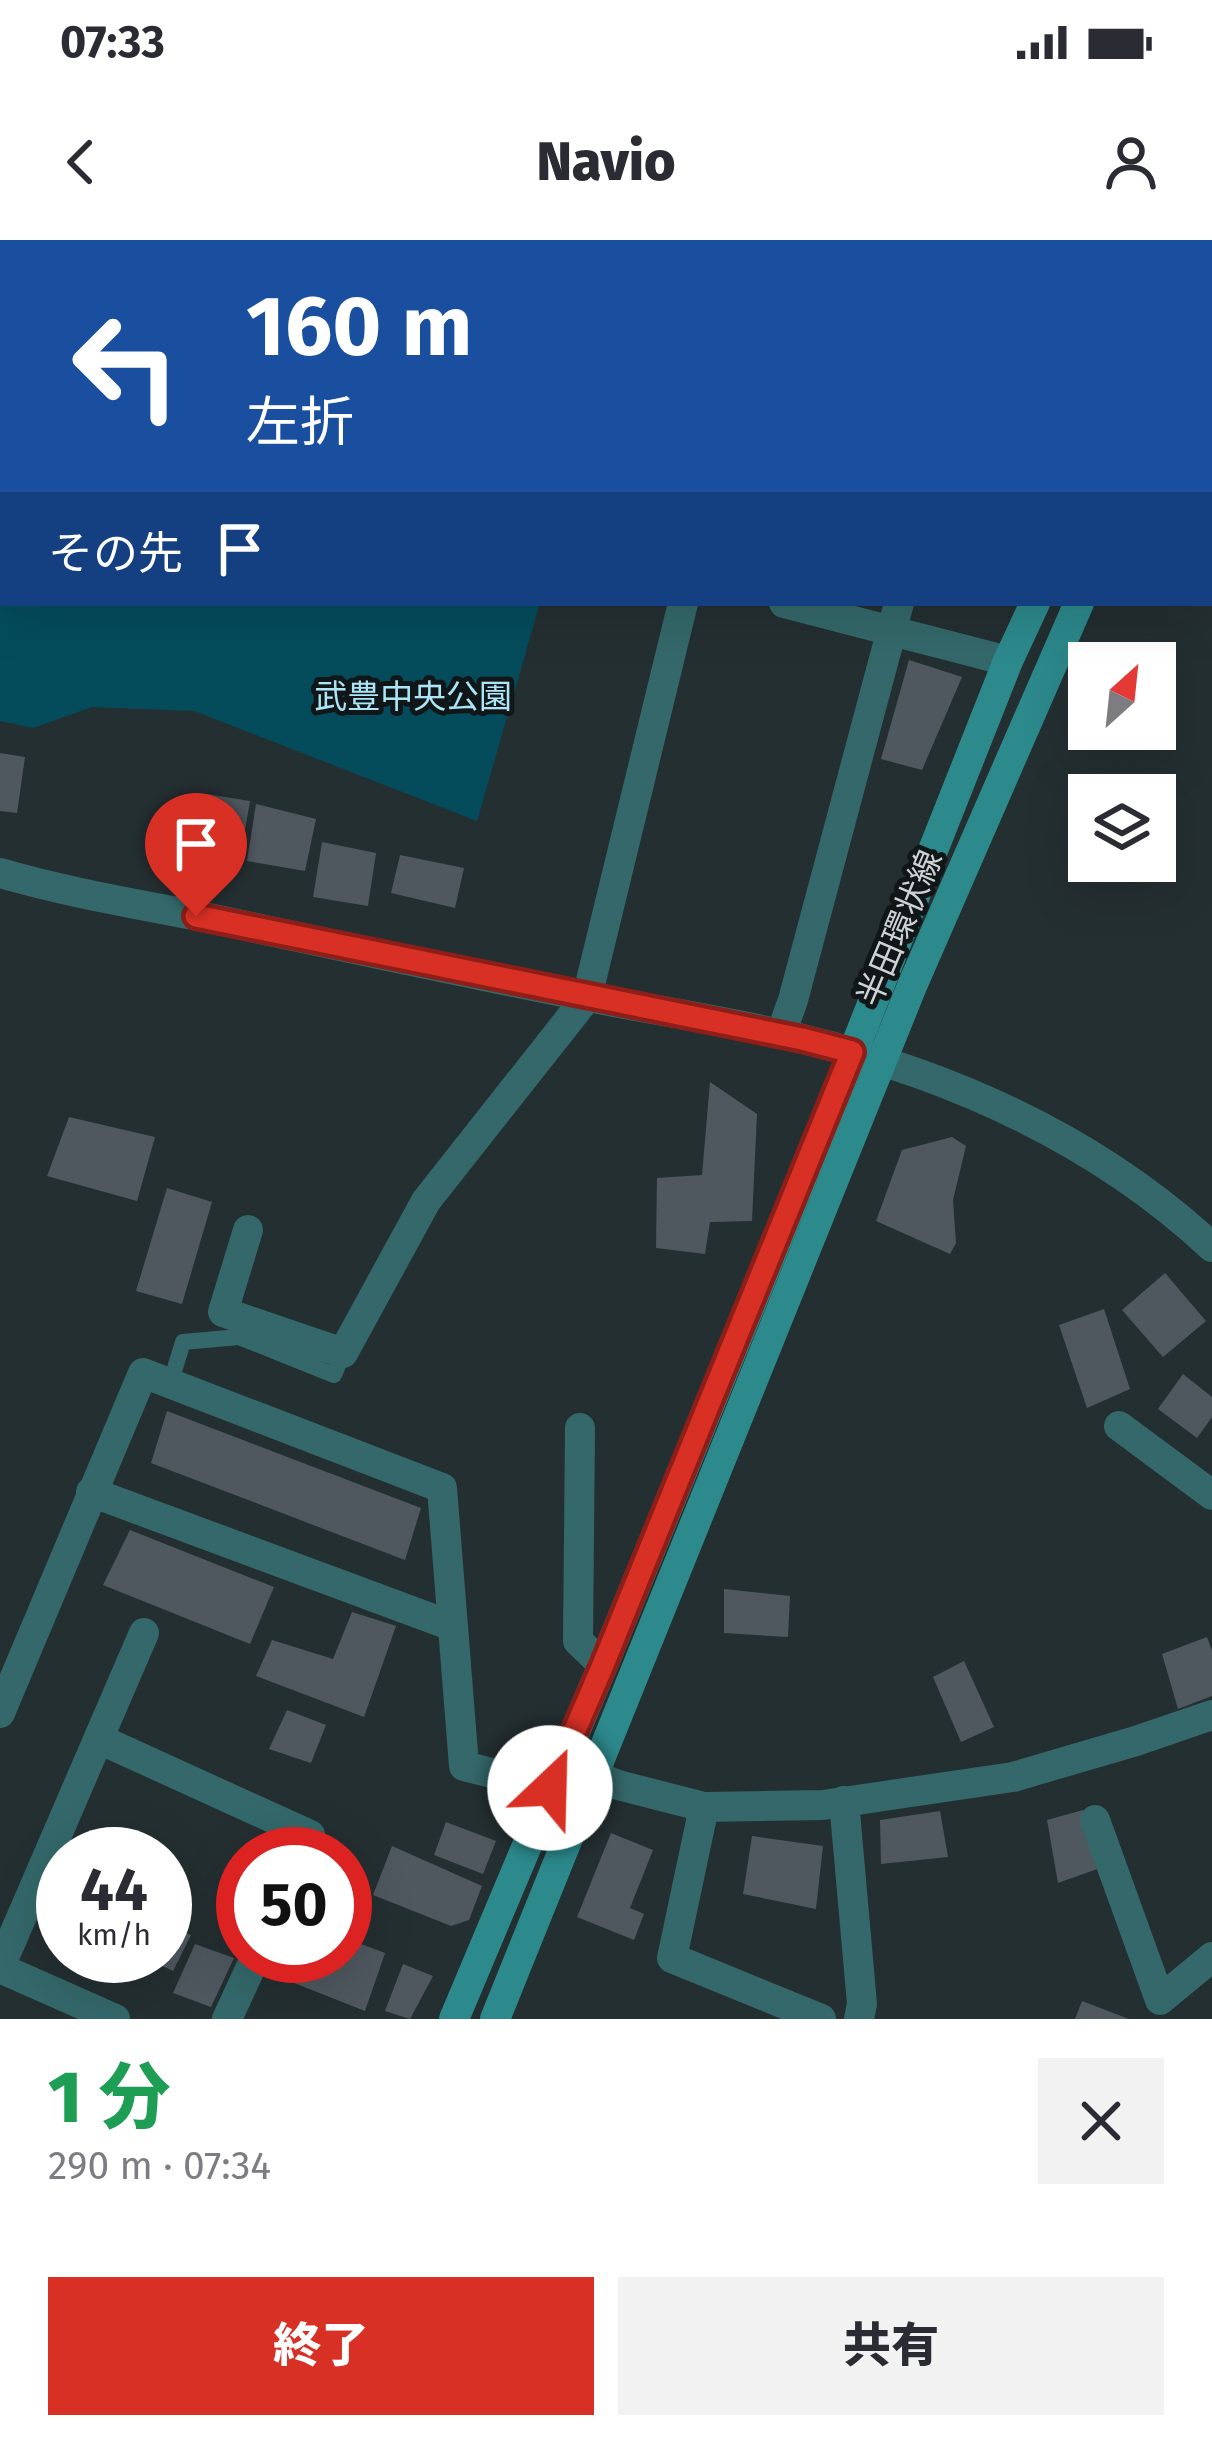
<!DOCTYPE html>
<html lang="ja">
<meta charset="utf-8">
<style>
:root{--surface:#fff;--page:#f2f2f3;--text:#2b2b33;--muted:#7c7c81;--accent:#d93025}
body{margin:0;font-family:"Fira Sans","Noto Sans JP",sans-serif;background:var(--page);color:var(--text);height:100vh;display:flex;flex-direction:column;font-size:45px;white-space:nowrap}
*{box-sizing:border-box;margin:0}
p{font-size:39px;color:var(--muted)}
.icon{flex:none;width:66px;height:66px;fill:none;stroke:currentColor;stroke-width:2;stroke-linecap:round;stroke-linejoin:round}
.map{position:relative;height:1779px;overflow:hidden}
.sheet{display:flex;flex-direction:column;background:var(--surface);flex:1}
.sheet>*{flex:none}
.hud{position:absolute;left:0px;top:0px;width:1212px;height:366px;box-shadow:0 12px 48px #0002;background:#1a4fa0;color:#fff;overflow:hidden}
.needle{width:78px;rotate:27deg}
.fabs{position:absolute;left:1068px;top:402px;display:grid;gap:24px}
.fabs a{display:grid;place-items:center;width:108px;height:108px;border-radius:0px;background:var(--surface);box-shadow:0 12px 48px #0002;font-size:60px}
.speed{position:absolute;left:36px;top:1587px;display:flex;gap:24px;font-size:60px;font-weight:700;text-align:center}
.speed>*{display:grid;place-content:center;width:156px;height:156px;border-radius:50%;background:var(--surface);box-shadow:0 12px 48px #0002;line-height:1}
.speed small{font-size:30px;font-weight:400}
.speed .limit{border:18px solid #d22;background:#fff;color:#111}
.pin{position:absolute;display:grid;place-items:center;width:102px;height:102px;color:#fff;margin:-123px -51px;border-radius:50% 50% 50% 0;rotate:-45deg;box-shadow:0 0 12px #0007}
.pin .icon{rotate:45deg}
.me{position:absolute;width:132px;margin:-66px;rotate:24deg;stroke-linejoin:round;filter:drop-shadow(0 0 9px #0008)}
.turn{display:flex;align-items:center;gap:42px;height:252px;padding:0 48px;font-size:54px}
.turn .icon{width:156px;height:156px;stroke-width:2.5}
.turn b{display:block;font-size:84px;line-height:102px}
.then{display:flex;align-items:center;height:114px;padding:0 48px;background:#0003;gap:24px;font-size:45px}
.round{display:grid;place-items:center;flex:none;width:126px;height:126px;border-radius:0px;background:var(--page)}
.overview{display:flex;align-items:center;justify-content:space-between;height:204px;padding:0 48px}
h1{font-size:72px;font-weight:800;line-height:90px;color:#1e9e55}
.button{display:flex;gap:24px;margin-top:auto;padding:24px 48px}
.button a{flex:1;height:138px;border-radius:0px;background:var(--accent);color:#fff;font-size:48px;font-weight:800;line-height:138px;text-align:center}
.button a+a{background:var(--page);color:var(--text)}
.status{display:flex;justify-content:space-between;align-items:center;height:84px;padding:0 60px;background:var(--surface);direction:ltr}
.status svg{height:33px;fill:currentColor}
header{display:flex;justify-content:space-between;align-items:center;height:156px;padding:0 48px;background:var(--surface);font-size:54px;font-weight:800}
.map>svg:first-child{display:block}
.green{fill:#044c5c}
.building{fill:#4f585f}
.lines{fill:none;stroke-linecap:round;stroke-linejoin:round}
.service{stroke:#34686a;stroke-width:16}
.minor{stroke:#34686a;stroke-width:30}
.tertiary{stroke:#34686a;stroke-width:30}
.secondary{stroke:#2c898c;stroke-width:30}
.route-casing{stroke:#8d1f18;stroke-width:30}
.route{stroke:#d93025;stroke-width:21}
.labels{text-anchor:middle;stroke-width:10;stroke-linejoin:round;paint-order:stroke}
.park-label{font-size:33px;fill:#ace5f6;stroke:#111618}
.street-label{font-size:33px;fill:#ccd2d5;stroke:#111618}
</style>
<div class="status"><b>07:33</b><svg viewBox="0 0 49 12"><path d="M0 12V9h3v3zM5 12V6h3v6zM10 12V3h3v9zM15 12V0h3v12zM26 1h20v11H26zM47 4h2v5h-2z"/></svg></div>
<header><svg class="icon" aria-label="back" viewBox="0 0 24 24"><path d="M15 5l-7 7 7 7"/></svg>Navio<svg class="icon" aria-label="person" viewBox="0 0 24 24"><circle cx="12" cy="8" r="4"/><path d="M4 21q1-7 8-7t8 7"/></svg></header>
<div class="map">
<svg width="1212" height="1779" viewBox="0 0 1212 1779">
<rect width="100%" height="100%" fill="#242f32"/>
<polygon class="green" points="0,0 260,0 277,3 3,3 3,363 540,363 477,581 194,471 92,467 33,488 0,481"/>
<g class="building">
<polygon points="909,420 962,437 922,530 881,519"/>
<polygon points="0,513 25,517 17,573 0,571"/>
<polygon points="206,554 250,561 240,619 196,612"/>
<polygon points="256,564 316,579 305,631 247,621"/>
<polygon points="322,602 376,613 368,666 313,657"/>
<polygon points="400,615 464,628 455,668 391,653"/>
<polygon points="710,842 757,874 752,981 710,982 705,1014 656,1008 657,938 702,935"/>
<polygon points="69,877 155,897 137,961 47,936"/>
<polygon points="952,897 966,906 953,960 956,1003 950,1014 876,981 902,910"/>
<polygon points="167,948 212,962 182,1064 136,1051"/>
<polygon points="1165,1033 1206,1081 1163,1117 1122,1070"/>
<polygon points="1104,1069 1130,1149 1087,1168 1059,1085"/>
<polygon points="1183,1134 1212,1157 1212,1177 1197,1198 1158,1169"/>
<polygon points="167,1171 421,1268 405,1320 151,1223"/>
<polygon points="130,1290 274,1347 250,1404 103,1345"/>
<polygon points="724,1349 790,1356 788,1397 724,1393"/>
<polygon points="352,1372 396,1386 364,1477 256,1436 272,1400 333,1419"/>
<polygon points="1207,1397 1212,1411 1212,1456 1178,1469 1162,1414"/>
<polygon points="964,1421 994,1487 961,1502 933,1437"/>
<polygon points="287,1470 326,1485 311,1523 269,1509"/>
<polygon points="1083,1570 1100,1628 1058,1643 1047,1580"/>
<polygon points="940,1571 948,1617 881,1624 880,1580"/>
<polygon points="446,1582 496,1601 483,1634 434,1615"/>
<polygon points="611,1593 653,1610 630,1668 644,1674 634,1700 577,1677"/>
<polygon points="752,1596 823,1606 816,1669 743,1654"/>
<polygon points="392,1606 482,1646 469,1680 451,1686 373,1655"/>
<polygon points="165,1684 191,1695 173,1731 142,1716 165,1716"/>
<polygon points="345,1698 385,1713 365,1771 284,1739 293,1716 345,1716"/>
<polygon points="195,1704 234,1718 211,1767 173,1753"/>
<polygon points="403,1724 433,1736 410,1779 385,1771"/>
<polygon points="1082,1761 1129,1779 1075,1779"/>
</g>
<g class="lines">
<polyline class="service" points="170,1144 183,1102 239,1097 334,1135 343,1113"/>
<g class="minor">
<polyline points="312,0 326,3"/>
<polyline points="525,3 526,0"/>
<polyline points="1093,3 1094,0"/>
<polyline points="784,363 1008,421"/>
<polyline points="781,794 793,760 899,363"/>
<polyline points="248,990 223,1072 343,1113 426,961 587,757 683,363"/>
<polyline points="1119,1186 1212,1255"/>
<polyline points="580,1188 578,1401 603,1425"/>
<polyline points="91,1252 452,1386"/>
<polyline points="0,1473 143,1133 442,1248 464,1526 550,1548"/>
<polyline points="99,1499 310,1595 302,1614"/>
<polyline points="595,1536 618,1545 704,1567 823,1565 1013,1537 1136,1501 1212,1475"/>
<polyline points="844,1561 862,1764 859,1779"/>
<polyline points="704,1567 672,1718 821,1779"/>
<polyline points="1095,1580 1160,1760 1212,1717"/>
<polyline points="0,1727 144,1393"/>
<polyline points="0,1728 115,1779"/>
<polyline points="227,1779 256,1716"/>
</g>
<path class="tertiary" d="M0,633C72,654 149,666 223,681C344,707 466,733 588,757C659,771 732,782 803,799C954,836 1097,900 1212,1007"/>
<g class="secondary">
<polyline points="1209,25 1212,19"/>
<polyline points="1209,110 1212,104"/>
<polyline points="454,1779 603,1425 825,883 1008,421 1035,363"/>
<polyline points="495,1779 912,746 1079,363"/>
</g>
</g>
<g class="lines">
<defs>
<polyline id="route" points="196,676 802,799 852,812 603,1425 550,1548"/>
</defs>
<use href="#route" class="route-casing"/>
<use href="#route" class="route"/>
</g>
<g class="labels">
<g class="park-label">
<text x="413" y="468">武豊中央公園</text>
</g>
<g class="street-label">
<text transform="translate(899 688) rotate(-67)" y="12">半田環状線</text>
</g>
</g>
</svg>
<div class="fabs">
<a><svg class="needle" viewBox="-14 -14 28 28"><path d="M0-13l5 13h-10z" fill="#e53935"/><path d="M0 13l5-13h-10z" fill="#7c7c81"/></svg></a>
<a><svg class="icon" aria-label="layers" viewBox="0 0 24 24"><path d="M12 4l9 5-9 5-9-5zM3 14l9 5 9-5"/></svg></a>
</div>
<div class="speed"><div>44<small>km/h</small></div><div class="limit">50</div></div>
<div class="pin" style="left:196px;top:676px;background:#d93025"><svg class="icon" aria-label="arrive" viewBox="0 0 24 24"><path d="M6 21V4h12l-3 4 3 4H6"/></svg></div>
<svg class="me" style="left:550px;top:1548px" viewBox="-20 -20 40 40"><circle r="19" fill="#fff"/><path d="M0-13L10 11 0 6-10 11z" fill="#d93025"/></svg>
<div class="hud">
<div class="turn"><svg class="icon" aria-label="left" viewBox="0 0 24 24"><path d="M17 20v-9H6M10 6l-5 5 5 5"/></svg><div><b>160 m</b>左折</div></div>
<div class="then">その先<svg class="icon" aria-label="arrive" viewBox="0 0 24 24"><path d="M6 21V4h12l-3 4 3 4H6"/></svg></div>
</div>
</div>
<section class="sheet">
<div class="overview"><div><h1>1 分</h1><p>290 m · 07:34</p></div><a class="round"><svg class="icon" aria-label="close" viewBox="0 0 24 24"><path d="M6 6l12 12M18 6L6 18"/></svg></a></div>
<div class="button"><a>終了</a><a>共有</a></div>
</section>
